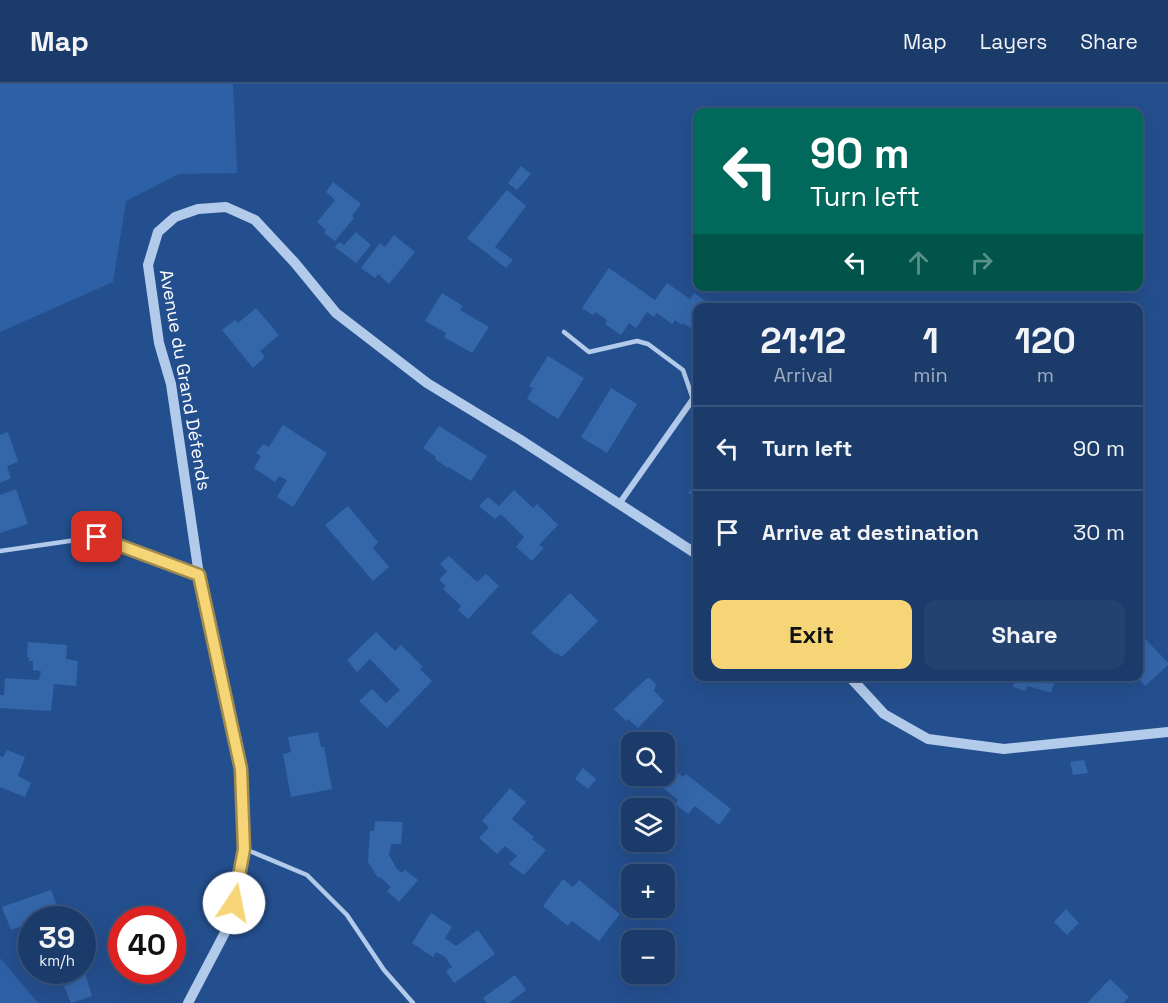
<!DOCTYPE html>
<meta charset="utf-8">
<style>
:root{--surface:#1b3b6a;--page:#244270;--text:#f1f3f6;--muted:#a0adc1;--line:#39557e;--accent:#f6d577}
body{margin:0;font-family:"Space Grotesk",sans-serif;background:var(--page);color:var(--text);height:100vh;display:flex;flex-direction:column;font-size:22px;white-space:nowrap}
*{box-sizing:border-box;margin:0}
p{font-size:20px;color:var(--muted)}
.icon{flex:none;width:33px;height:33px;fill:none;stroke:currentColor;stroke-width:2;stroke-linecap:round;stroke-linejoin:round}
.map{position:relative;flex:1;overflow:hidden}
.sheet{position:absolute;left:693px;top:219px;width:450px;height:378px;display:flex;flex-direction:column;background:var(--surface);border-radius:12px;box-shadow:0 6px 24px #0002,0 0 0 2px var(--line)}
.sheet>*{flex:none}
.hud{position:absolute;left:693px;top:24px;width:450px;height:183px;border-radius:12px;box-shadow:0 6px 24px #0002,0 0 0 2px var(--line);background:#00695c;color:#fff;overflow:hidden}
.controls{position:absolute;left:621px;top:648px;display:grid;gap:12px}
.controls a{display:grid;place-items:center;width:54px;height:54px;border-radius:12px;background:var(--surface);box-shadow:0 6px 24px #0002,0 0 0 2px var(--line);font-size:30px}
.speed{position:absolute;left:18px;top:822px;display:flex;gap:12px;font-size:30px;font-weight:700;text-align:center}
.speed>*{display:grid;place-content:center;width:78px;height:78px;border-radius:50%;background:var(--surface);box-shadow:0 6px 24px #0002,0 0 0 2px var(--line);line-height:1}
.speed small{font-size:15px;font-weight:400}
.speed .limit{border:9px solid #d22;background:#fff;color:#111}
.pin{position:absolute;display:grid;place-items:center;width:51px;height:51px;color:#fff;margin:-26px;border-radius:12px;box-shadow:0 3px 9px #0006}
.me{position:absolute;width:66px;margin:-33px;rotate:11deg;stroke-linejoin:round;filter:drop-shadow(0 0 4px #0008)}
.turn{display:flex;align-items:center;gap:21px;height:126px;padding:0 18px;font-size:27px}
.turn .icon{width:78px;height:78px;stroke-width:2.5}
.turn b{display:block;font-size:42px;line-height:51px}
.lanes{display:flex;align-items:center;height:57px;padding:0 18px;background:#0003;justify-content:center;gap:30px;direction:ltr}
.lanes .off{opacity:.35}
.eta{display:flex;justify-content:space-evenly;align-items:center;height:102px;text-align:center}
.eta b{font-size:36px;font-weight:700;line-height:42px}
.primary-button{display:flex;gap:12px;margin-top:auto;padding:12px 18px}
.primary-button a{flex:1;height:69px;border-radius:12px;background:var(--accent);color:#111;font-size:24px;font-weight:700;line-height:69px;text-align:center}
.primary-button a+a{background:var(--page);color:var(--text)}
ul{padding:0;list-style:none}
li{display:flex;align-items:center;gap:18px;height:84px;padding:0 18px;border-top:2px solid var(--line)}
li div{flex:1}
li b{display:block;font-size:22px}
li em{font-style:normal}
header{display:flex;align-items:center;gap:36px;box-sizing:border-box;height:84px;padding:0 30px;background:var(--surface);border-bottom:2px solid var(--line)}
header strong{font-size:28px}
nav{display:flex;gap:33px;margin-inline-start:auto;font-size:21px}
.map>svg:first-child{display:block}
.green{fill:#2e60a6}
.building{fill:#3466aa}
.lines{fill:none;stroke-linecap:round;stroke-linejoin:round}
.service{stroke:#b3cbeb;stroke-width:4.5}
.minor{stroke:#b3cbeb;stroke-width:6}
.tertiary{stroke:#b3cbeb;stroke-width:10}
.route-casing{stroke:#a08a4d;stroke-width:15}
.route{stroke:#f6d577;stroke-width:10}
.labels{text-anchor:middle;stroke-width:6;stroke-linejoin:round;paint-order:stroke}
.street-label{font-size:18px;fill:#fff;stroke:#244f8e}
</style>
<header>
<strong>Map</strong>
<nav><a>Map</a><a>Layers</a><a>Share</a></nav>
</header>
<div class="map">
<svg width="1168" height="919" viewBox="0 0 1168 919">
<rect width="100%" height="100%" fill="#244f8e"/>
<g class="green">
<polygon points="0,0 233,0 237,89 179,90 126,117 113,198 0,248"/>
<polygon points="0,874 38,919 0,919"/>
</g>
<g class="building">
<polygon points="521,82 531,90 517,106 508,99"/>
<polygon points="333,98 361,120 352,132 354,134 335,157 324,149 326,146 317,138 335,116 326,108"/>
<polygon points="507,106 526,122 495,163 513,176 506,184 467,154"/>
<polygon points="356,148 371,161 356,179 335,163 339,158 344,161"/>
<polygon points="394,151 415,168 389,200 378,190 375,194 361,184 380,159 385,163"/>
<polygon points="609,184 655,216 667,199 690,215 694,209 716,224 698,224 698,249 683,239 682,241 675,236 672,240 657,229 654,233 647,228 636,244 629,239 621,251 605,240 607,236 595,228 593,231 582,224"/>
<polygon points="442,209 463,222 460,226 489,243 472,269 444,253 446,249 425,237"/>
<polygon points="256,224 279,251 260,267 265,273 253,284 222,246 235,236 238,239"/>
<polygon points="548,272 584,294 558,335 527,315 533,304 529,302"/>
<polygon points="611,304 637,320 607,369 581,353"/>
<polygon points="283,341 327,369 293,423 277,413 287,396 279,392 275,398 254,384 261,372 256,369 263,360 269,363"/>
<polygon points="439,342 487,372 471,397 449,383 448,384 435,375 436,373 423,364"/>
<polygon points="8,348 18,378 7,382 11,394 0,399 0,351"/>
<polygon points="698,395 698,415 688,409"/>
<polygon points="16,405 28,440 0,449 0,411"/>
<polygon points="514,406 533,424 537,420 558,441 539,461 544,464 532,477 516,463 524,453 501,430 495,435 479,422 488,413 499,422"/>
<polygon points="348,422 378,458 373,464 389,483 373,497 325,441"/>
<polygon points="449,472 477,498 486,490 499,502 468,535 458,526 461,522 443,505 446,502 439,496 447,487 440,480"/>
<polygon points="570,509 598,537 562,573 557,569 555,570 531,549"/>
<polygon points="1138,547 1168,579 1168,581 1145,602 1137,592 1138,592"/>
<polygon points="376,548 395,567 401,561 423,583 420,585 432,597 387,644 359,617 372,605 386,619 400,606 370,575 357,588 347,576"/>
<polygon points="28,558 67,561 66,575 78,577 76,602 54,600 51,627 0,624 0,611 4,611 5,594 39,596 41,587 33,586 33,577 29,577 29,573 27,573"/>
<polygon points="1016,592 1057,592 1051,609 1028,602 1025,607 1013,603"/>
<polygon points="650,594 656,601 654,607 664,617 638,644 628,635 626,637 614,625 646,595"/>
<polygon points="318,648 321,663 324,663 332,705 291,713 283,670 291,668 288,653"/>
<polygon points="7,666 25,673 18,692 31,699 25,713 0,703 0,672 3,673"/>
<polygon points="1084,676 1088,689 1073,691 1070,678"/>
<polygon points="583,684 596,695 588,705 575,695"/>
<polygon points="673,685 683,693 686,690 731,725 719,741 695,722 688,730 675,720 678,716 651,694 653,692 664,692 664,688 668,690"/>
<polygon points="510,704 526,718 512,735 534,753 532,755 546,766 524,791 509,780 517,772 505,762 497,770 479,754 489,743 482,737"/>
<polygon points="375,737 403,738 401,760 391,760 389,771 397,785 402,789 405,786 418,796 399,818 387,807 391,803 380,793 378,794 368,778 370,747 374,747"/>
<polygon points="563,795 573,803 579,796 620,830 599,857 572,837 568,842 543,822"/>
<polygon points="51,806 62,836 32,836 32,838 11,846 2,823"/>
<polygon points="1066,825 1079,839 1067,851 1054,838"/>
<polygon points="431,829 452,843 445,854 456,862 478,846 495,870 454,899 446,887 452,883 445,873 436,868 433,873 412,859"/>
<polygon points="46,886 84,886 92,912 71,919 64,902 71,900 67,890 49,895"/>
<polygon points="515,891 526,906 509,919 487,919 483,914"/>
<polygon points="1110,895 1129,913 1123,919 1087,919"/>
</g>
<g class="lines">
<g class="service">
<polyline points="564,248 589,268 637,257 648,260 683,286 693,315"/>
<polyline points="0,467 97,453 199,491"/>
<polyline points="245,765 307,791 347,831 384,886 413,919"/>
</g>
<polyline class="minor" points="619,420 693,315"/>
<g class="tertiary">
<polyline points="849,592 884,630 928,655 1004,665 1168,648"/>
<polyline points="188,919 231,837 245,765 241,685 199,491 171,300 159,259 148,181 158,148 175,133 198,125 226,123 255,136 295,179 336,229 427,299 519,355 698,471"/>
</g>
</g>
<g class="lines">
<defs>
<polyline id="route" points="97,453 199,491 241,685 244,765 234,819"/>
</defs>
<use href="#route" class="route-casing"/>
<use href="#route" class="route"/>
</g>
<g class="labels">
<g class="street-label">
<text transform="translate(185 296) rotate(80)" y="6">Avenue du Grand Défends</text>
</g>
</g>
</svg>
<div class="controls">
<a><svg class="icon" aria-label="search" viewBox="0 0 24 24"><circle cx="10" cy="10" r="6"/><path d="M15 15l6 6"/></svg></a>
<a><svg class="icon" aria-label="layers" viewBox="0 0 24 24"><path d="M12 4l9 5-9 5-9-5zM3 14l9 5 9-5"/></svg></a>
<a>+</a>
<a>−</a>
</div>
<div class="speed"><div>39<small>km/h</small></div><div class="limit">40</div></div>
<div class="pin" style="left:97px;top:453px;background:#d93025"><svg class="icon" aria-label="arrive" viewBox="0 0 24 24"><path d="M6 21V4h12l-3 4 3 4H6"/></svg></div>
<svg class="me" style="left:234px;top:819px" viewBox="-20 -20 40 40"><circle r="19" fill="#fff"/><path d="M0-13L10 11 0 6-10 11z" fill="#f6d577"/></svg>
<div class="hud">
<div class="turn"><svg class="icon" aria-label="left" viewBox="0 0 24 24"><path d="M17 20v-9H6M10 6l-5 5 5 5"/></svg><div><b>90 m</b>Turn left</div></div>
<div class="lanes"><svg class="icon" aria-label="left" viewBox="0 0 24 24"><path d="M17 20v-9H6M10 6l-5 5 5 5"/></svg><svg class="icon off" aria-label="ahead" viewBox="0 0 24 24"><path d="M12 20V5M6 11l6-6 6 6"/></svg><svg class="icon off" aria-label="right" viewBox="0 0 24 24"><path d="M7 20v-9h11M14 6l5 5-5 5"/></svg></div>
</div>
<section class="sheet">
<div class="eta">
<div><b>21:12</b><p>Arrival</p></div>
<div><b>1</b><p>min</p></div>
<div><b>120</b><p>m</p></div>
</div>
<ul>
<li><svg class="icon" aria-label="left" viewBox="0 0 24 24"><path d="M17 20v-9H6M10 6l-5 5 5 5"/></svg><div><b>Turn left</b></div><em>90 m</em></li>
<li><svg class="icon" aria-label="arrive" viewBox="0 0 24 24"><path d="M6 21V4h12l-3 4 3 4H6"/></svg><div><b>Arrive at destination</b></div><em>30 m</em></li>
</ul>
<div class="primary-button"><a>Exit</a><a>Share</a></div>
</section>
</div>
